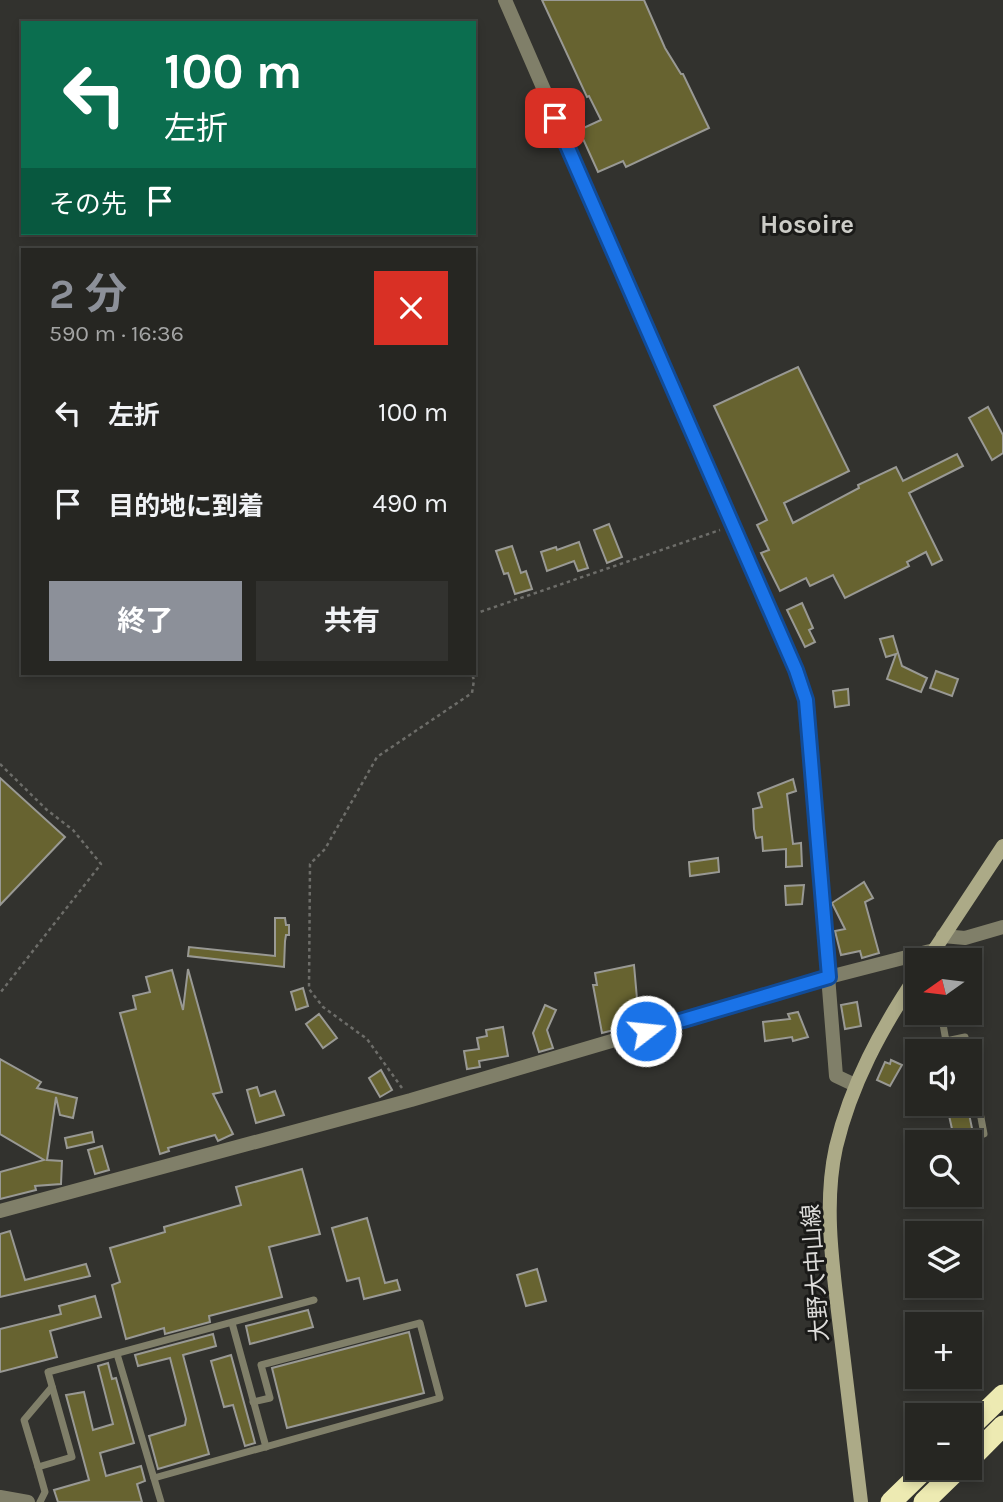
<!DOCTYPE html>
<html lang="ja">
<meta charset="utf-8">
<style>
:root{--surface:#262622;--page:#32322f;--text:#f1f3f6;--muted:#a4a5a5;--line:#424340;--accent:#8c9099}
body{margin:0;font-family:Karla,"Noto Sans JP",sans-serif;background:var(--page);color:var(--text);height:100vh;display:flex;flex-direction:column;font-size:26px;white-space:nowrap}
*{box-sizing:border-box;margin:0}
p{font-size:23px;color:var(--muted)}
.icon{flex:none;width:38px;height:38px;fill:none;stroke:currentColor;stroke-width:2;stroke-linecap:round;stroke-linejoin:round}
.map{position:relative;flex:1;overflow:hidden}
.side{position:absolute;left:21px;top:248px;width:455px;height:427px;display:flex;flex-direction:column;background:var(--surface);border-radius:0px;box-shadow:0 4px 10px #0003,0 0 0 2px var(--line)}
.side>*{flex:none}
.guide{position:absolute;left:21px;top:21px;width:455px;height:214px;border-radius:0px;box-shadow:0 4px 10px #0003,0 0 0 2px var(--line);background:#0b6e4f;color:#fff;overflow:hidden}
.needle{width:46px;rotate:256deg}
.fabs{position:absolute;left:905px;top:948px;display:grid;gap:14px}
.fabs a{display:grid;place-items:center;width:77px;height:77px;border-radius:0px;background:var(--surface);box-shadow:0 4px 10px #0003,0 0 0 2px var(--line);font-size:35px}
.pin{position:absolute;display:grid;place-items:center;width:60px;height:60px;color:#fff;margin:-30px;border-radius:14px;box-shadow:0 4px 10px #0006}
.me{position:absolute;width:77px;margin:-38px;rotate:74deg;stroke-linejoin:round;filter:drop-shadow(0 0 5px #0008)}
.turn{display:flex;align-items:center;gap:24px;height:147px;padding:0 28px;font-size:32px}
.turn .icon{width:91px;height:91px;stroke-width:2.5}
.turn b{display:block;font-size:49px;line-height:60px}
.then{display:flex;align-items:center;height:66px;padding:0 28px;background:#0003;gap:14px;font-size:26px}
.round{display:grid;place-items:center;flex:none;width:74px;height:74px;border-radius:0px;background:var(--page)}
.headline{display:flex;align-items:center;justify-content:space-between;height:119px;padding:0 28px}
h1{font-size:42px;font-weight:700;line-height:52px;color:var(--accent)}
.primary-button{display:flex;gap:14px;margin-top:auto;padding:14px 28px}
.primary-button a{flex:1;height:80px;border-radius:0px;background:var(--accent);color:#fff;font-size:28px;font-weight:700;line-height:80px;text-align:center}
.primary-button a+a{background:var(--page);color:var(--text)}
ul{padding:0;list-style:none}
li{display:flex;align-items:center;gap:21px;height:91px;padding:0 28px}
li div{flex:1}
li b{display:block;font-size:26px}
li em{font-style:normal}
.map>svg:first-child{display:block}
.building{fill:#676330;stroke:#999994;stroke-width:2}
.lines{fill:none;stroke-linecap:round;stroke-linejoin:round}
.path{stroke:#6d6d69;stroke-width:2.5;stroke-dasharray:3.5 3.5;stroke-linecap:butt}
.lane{stroke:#807f69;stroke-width:7}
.street{stroke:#807f69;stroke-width:14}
.secondary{stroke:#acaa87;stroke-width:14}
.highway{stroke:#edeab2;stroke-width:21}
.route-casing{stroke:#114b97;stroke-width:18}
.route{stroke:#1a73e8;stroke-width:12}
.labels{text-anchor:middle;stroke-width:6;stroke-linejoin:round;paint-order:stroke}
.street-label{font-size:23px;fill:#dddcda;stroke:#1a1a18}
.quarter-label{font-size:26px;font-weight:bold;fill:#ccccc7;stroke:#1a1a18}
</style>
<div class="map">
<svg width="1003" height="1502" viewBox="0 0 1003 1502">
<rect width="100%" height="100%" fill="#32322e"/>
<g class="building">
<polygon points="542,0 644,0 665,48 681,74 683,74 709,128 626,167 623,161 598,172 579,130 601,120 589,96 587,97"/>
<polygon points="798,367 849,471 784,503 793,523 859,488 858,485 896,467 903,481 957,454 963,466 909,493 942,560 932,565 926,552 907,562 909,566 845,598 833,575 810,586 806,578 780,591 761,553 769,550 757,525 767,520 714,406"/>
<polygon points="988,407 1003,435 1003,453 992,460 969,418"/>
<polygon points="609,524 622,557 607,563 594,530"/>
<polygon points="579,542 588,568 578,571 574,561 547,571 541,552 556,547 557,550"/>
<polygon points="512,546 521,573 526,571 532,589 515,594 508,573 504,574 496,551"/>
<polygon points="802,603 813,628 809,630 815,642 805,647 787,610"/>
<polygon points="893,636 902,666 927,678 921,692 887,679 896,654 886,657 880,639"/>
<polygon points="936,671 958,679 952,696 930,688"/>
<polygon points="848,689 849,705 835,707 833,691"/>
<polygon points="0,778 65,837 0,905"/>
<polygon points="793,779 796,791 787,794 793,844 801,843 802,866 786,867 786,849 763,851 762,837 756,838 754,829 753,809 762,807 758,793"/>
<polygon points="718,858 719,872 690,876 689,862"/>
<polygon points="864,882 873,898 865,902 879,953 862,958 860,951 841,955 835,931 845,929 832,903"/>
<polygon points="804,885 802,904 786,905 785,886"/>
<polygon points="275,918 285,918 286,925 289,925 289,935 286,935 285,941 284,967 188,956 189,947 275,956"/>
<polygon points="634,965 639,1021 626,1022 626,1024 618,1025 618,1029 602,1033 593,985 597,985 595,973"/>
<polygon points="188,969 222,1092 213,1094 233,1134 218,1141 215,1135 182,1144 168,1148 169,1151 160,1154 120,1013 136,1009 133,996 150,992 146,977 172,970 183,1010"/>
<polygon points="303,988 308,1006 296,1010 291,992"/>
<polygon points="857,1002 861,1026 845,1029 841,1005"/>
<polygon points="545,1005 556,1010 547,1030 553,1048 539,1052 533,1033"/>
<polygon points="798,1012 808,1037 793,1041 792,1037 765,1041 763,1022 790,1019 788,1014"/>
<polygon points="319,1014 337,1038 323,1048 306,1024"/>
<polygon points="503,1027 508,1056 479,1061 480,1067 467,1069 464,1051 479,1049 477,1038 487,1036 486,1030"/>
<polygon points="0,1059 41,1082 37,1088 77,1098 73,1118 60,1115 56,1097 47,1160 62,1161 61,1184 35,1186 36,1190 0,1199 0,1172 44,1160 0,1134"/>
<polygon points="891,1060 902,1065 890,1086 877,1080 885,1062 890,1064"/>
<polygon points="381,1070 392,1090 380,1097 369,1078"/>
<polygon points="257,1087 260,1096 275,1091 284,1115 256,1123 247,1090"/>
<polygon points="950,1104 967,1104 975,1143 960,1143 960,1140 932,1143 930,1133 952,1129 948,1111"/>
<polygon points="92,1132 94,1142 67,1148 65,1138"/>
<polygon points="102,1146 109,1170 95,1174 88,1150"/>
<polygon points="302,1169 320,1234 269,1247 282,1297 209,1316 210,1322 165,1334 164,1328 126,1339 112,1285 120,1282 110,1248 165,1232 164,1227 241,1205 236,1187"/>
<polygon points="367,1218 385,1283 397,1280 400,1290 364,1299 359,1278 347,1281 332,1228"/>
<polygon points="10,1231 25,1280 86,1264 90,1276 0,1297 0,1234"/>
<polygon points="537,1269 546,1301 526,1306 517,1275"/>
<polygon points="95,1296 101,1317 50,1331 57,1357 0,1372 0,1329 61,1314 59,1306"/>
<polygon points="308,1310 313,1327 250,1344 246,1326"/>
<polygon points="409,1332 424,1393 287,1428 272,1368"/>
<polygon points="213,1334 216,1346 183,1355 209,1454 158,1469 149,1436 185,1425 186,1419 170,1358 138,1366 135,1355"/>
<polygon points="231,1355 255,1443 245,1446 233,1405 224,1407 211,1361"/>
<polygon points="108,1363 112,1379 116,1378 134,1443 100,1453 106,1476 141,1466 145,1481 137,1484 142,1502 58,1502 54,1490 89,1480 66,1395 84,1392 93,1430 113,1424 98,1366"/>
</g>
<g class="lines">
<g class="path">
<polyline points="474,614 720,530"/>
<polyline points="0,764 47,810 73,830 101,864 0,993"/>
<polyline points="402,1088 367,1039 323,1007 309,989 310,864 325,849 377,757 472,693 474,680 472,674"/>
</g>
<g class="lane">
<polyline points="941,1013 946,1041 965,1037 968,1052"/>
<polyline points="970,1059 984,1134"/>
<polyline points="232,1323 266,1447"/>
<polyline points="117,1354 161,1502"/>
<polyline points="38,1467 24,1420 52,1387"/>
<polyline points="154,1478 440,1398 420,1323 261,1365 270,1398 253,1402"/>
<polyline points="40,1502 45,1492 38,1467 72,1457 48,1372 314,1300"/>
</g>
<g class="street">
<polyline points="505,0 796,670 806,700 836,1076 855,1085"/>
<polyline points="943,936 965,938 1003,927"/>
<polyline points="0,1211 411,1100 829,977 934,950"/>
<polyline points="0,1497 28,1502"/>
</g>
<g class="secondary">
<polyline points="927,961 1003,846"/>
<path d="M861,1502C854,1444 847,1386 840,1328C833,1268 823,1206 836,1147C851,1084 881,1029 917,975"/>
</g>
<g class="highway">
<polyline points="970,1427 1003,1395"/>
<polyline points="970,1459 1003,1426"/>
<polyline points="891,1502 926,1468"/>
<polyline points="924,1502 959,1468"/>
</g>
</g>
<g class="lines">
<defs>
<polyline id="route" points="555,118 796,670 806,700 829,977 646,1031"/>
</defs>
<use href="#route" class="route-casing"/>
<use href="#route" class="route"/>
</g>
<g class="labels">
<g class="street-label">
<text transform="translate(815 1273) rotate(-94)" y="8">大野大中山線</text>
</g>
<g class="quarter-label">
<text x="807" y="233">Hosoire</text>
</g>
</g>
</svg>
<div class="fabs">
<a><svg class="needle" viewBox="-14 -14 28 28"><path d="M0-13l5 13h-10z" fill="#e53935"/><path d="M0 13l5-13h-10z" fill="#a4a5a5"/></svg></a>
<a><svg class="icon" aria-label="sound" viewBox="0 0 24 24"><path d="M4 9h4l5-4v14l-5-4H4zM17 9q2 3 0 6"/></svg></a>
<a><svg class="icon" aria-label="search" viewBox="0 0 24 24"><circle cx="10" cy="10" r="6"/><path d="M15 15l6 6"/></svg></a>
<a><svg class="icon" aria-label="layers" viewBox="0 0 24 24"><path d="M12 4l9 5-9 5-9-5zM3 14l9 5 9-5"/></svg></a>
<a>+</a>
<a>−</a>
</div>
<div class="pin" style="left:555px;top:118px;background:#d93025"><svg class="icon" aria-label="arrive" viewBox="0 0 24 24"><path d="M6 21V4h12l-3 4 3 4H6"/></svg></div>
<svg class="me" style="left:646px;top:1031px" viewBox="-20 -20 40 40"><circle r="17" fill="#1a73e8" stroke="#fff" stroke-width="3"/><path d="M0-11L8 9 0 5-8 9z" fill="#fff"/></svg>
<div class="guide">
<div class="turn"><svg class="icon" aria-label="left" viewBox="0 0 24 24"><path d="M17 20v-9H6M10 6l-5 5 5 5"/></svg><div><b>100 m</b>左折</div></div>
<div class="then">その先<svg class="icon" aria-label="arrive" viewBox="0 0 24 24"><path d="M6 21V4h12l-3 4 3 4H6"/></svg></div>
</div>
<section class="side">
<div class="headline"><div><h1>2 分</h1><p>590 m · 16:36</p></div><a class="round" style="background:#d93025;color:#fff"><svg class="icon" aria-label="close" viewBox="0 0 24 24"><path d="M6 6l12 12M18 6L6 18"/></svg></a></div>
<ul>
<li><svg class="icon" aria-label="left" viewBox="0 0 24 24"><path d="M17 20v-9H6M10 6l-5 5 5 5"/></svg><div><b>左折</b></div><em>100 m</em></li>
<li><svg class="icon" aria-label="arrive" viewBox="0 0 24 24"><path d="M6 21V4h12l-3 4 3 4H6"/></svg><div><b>目的地に到着</b></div><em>490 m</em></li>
</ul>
<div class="primary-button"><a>終了</a><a>共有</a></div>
</section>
</div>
